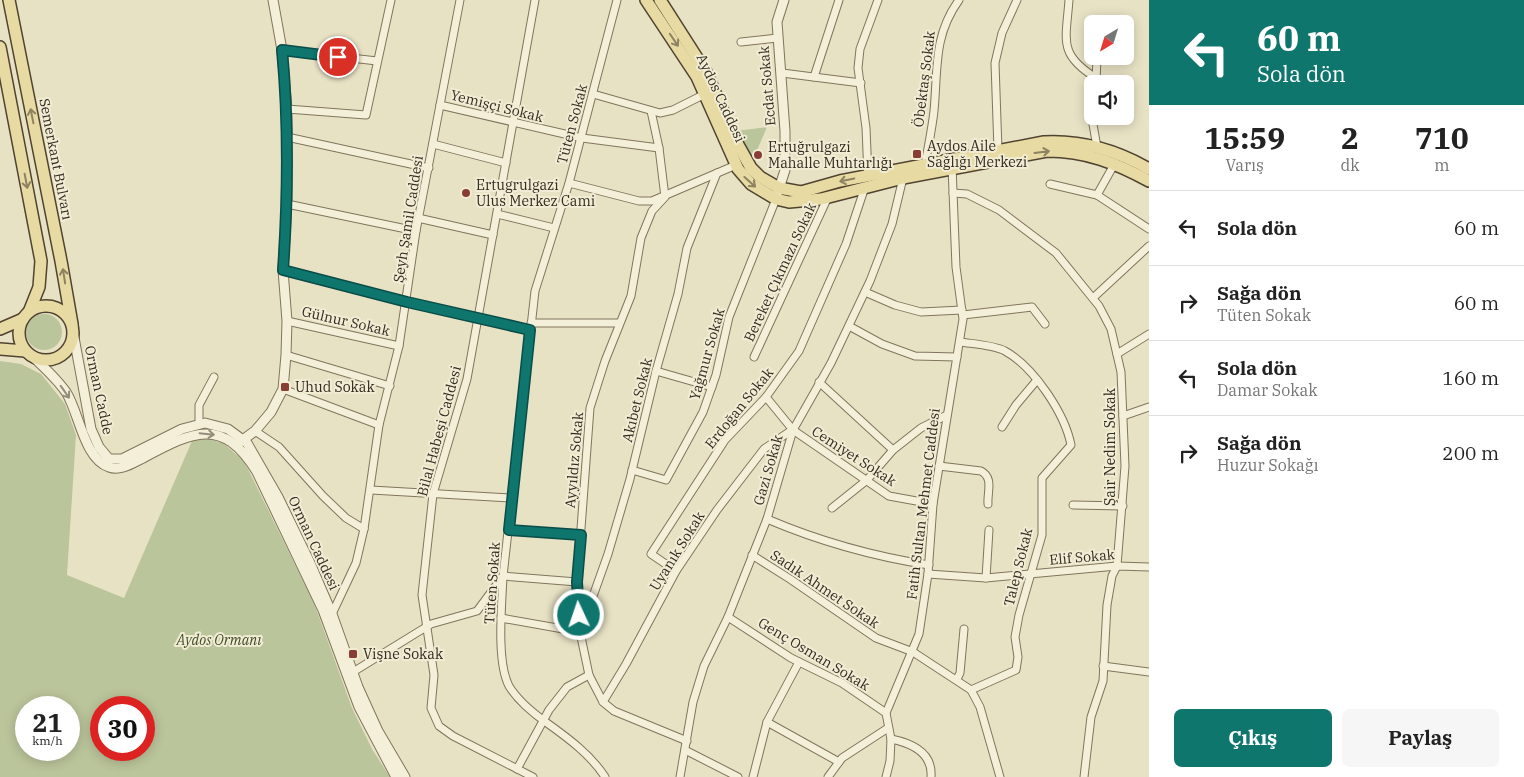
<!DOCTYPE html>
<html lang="tr">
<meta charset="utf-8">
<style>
:root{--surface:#fff;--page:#f6f6f6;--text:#222;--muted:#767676;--line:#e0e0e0;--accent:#0f766e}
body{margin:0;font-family:"IBM Plex Serif",serif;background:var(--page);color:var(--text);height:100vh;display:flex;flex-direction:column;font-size:19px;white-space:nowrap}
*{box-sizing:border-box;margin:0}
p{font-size:16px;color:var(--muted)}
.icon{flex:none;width:28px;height:28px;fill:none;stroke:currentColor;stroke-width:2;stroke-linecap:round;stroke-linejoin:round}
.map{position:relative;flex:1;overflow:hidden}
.side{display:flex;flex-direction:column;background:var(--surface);width:375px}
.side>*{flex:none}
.hud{background:#0f766e;color:#fff;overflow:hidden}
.needle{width:32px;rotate:218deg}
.tools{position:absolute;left:1084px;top:15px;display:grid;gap:10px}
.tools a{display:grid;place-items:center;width:50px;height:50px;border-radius:8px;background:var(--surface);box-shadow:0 2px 12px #0003;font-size:25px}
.speed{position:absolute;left:15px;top:696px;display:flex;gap:10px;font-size:25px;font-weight:700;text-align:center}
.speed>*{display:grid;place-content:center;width:65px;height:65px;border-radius:50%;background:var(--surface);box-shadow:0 2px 12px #0003;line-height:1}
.speed small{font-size:12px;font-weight:400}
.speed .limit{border:8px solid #d22;background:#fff;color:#111}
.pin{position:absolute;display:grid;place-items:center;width:42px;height:42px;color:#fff;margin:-21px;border:2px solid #fff;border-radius:50%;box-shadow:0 1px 5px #0007}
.me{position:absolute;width:55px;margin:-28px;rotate:357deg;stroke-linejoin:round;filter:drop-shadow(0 0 4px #0008)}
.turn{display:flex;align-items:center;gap:18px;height:105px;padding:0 25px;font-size:22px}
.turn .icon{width:65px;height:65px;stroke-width:2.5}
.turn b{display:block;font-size:35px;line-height:42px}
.eta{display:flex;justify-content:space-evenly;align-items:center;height:85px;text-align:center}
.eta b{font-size:30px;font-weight:700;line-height:35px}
.button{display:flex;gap:10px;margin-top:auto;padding:10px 25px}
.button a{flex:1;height:58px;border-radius:8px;background:var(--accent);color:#fff;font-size:20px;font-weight:700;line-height:58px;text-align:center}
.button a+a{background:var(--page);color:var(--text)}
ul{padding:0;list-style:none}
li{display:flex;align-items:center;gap:15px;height:75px;padding:0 25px;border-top:1px solid var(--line)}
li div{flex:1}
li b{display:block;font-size:19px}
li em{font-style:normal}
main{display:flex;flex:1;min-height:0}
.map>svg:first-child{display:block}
.green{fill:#bbc59b;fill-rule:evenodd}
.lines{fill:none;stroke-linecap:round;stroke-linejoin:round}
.minor-casing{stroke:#81755d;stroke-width:9}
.tertiary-casing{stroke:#81755d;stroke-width:11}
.primary-casing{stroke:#504331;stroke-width:14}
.minor{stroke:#f4efd8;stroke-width:7}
.tertiary{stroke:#f4efd8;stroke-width:9}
.primary{stroke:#e7daa2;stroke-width:11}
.oneway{stroke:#8d8261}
.oneway2{stroke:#948d7c}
.route-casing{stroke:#0a4d48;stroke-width:12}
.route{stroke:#0f766e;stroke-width:9}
.poi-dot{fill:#893e35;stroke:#f1ecd4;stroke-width:2}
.labels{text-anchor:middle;stroke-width:4;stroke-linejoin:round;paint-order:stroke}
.street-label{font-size:14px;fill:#332b20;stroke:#f1ecd4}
.poi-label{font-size:14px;fill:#332b20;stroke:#f1ecd4;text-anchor:start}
.park-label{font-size:14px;font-style:italic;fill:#404d29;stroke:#f1ecd4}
</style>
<main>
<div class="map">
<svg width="1149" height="777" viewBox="0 0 1149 777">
<rect width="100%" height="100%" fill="#e8e2c5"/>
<g class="green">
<polygon points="767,127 752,162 735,131"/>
<circle cx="44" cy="332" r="18"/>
<path d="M0,361L21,364L41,374L65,404L76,435L67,575L124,598L192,441L205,438L223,443L244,461L314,603L352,708L372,749L390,777H0ZM26,708H69V750H26ZM101,708H144V750H101Z"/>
</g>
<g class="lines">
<defs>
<g id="minor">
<path d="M1069,0C1066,41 1058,54 1096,78"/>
<polyline points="741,42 777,38"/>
<polyline points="282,50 377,61"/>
<polyline points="782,73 861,83"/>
<polyline points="814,77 839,0"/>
<polyline points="1096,84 1097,56"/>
<polyline points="593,94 660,113 673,110 705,94"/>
<polyline points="440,105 582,138 659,148 651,111"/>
<polyline points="1092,106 1091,113 1097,147"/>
<polyline points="287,109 366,115 391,0"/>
<polyline points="287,137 429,168"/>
<polyline points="433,144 506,163"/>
<polyline points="659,148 665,197 652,211 641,238 631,296 605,361 590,408 577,582 580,632 589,675 603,702 614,711 687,741"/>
<polyline points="998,150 995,63 1002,33 1017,0"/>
<path d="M925,165C928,147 932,129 934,111C938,69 933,36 959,0"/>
<polyline points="868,176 866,128 858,68 860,49 878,0"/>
<polyline points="569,183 639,201 652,201 736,165"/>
<polyline points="1050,184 1097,195 1149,229"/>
<polyline points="953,193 967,194 999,210 1056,253 1099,306 1111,329 1121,372 1125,466 1117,566 1112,576 1107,605 1103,681 1091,717 1084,777"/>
<polyline points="1097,195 1115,163"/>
<polyline points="287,204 416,231"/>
<polyline points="497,214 554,228"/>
<polyline points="418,218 493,235"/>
<polyline points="283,270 407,302 530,330"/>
<polyline points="865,292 895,305 921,312 962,310"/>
<polyline points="1093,298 1149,246"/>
<polyline points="963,315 1032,307 1045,324"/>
<polyline points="287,321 399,346"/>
<polyline points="531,323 619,323"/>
<polyline points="849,326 882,344 915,356 957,357"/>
<path d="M960,342C973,344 994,345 1005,351C1034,367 1065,414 1071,445L1042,478V535L1019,615L1015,637L1018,657L1016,670L971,690"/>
<polyline points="1117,354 1149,334"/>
<polyline points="286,355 390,386"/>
<polyline points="754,357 828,197"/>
<polyline points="656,371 712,387"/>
<polyline points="819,382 893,450"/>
<polyline points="283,389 379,425"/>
<polyline points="766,397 793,430 889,496 933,504"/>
<polyline points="1123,416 1149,407"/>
<polyline points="199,424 199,405 214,377"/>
<polyline points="1002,427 1016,405 1037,380"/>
<polyline points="255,431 279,447 323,496 346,518 364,529"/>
<path d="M939,466L981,471C994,478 987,492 988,504"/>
<polyline points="632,470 666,480 703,412 716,375 729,317 776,199"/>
<polyline points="371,490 512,498"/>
<polyline points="1073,505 1123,506"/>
<polyline points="832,508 867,480 893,450 921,428 947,415"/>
<path d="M767,519C821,542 871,556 929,565"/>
<polyline points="509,530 581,535"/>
<polyline points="752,555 790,579 876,638 913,652 971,690 980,707 1000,777"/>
<polyline points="676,571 651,554 725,440 766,397 799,351 846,244 865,187"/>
<polyline points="928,574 986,578 1117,566 1149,567"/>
<polyline points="986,578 989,530"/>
<polyline points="332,614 356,563 364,529 379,425 399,346 416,231 460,0"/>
<polyline points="728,617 791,658 842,683 886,713"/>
<polyline points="501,618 580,632"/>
<polyline points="582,627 608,554 630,479 656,371 678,294 687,248 717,173"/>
<polyline points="1103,666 1149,672"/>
<polyline points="353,672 431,624 477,611 503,576 577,582"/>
<polyline points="957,679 960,673 964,629"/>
<polyline points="603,702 626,664 676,571 717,510 764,449 792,430"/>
<polyline points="767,722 839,762"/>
<path d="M891,739C911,743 933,752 931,777"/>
<polyline points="685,750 738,777"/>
<polyline points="517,769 549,710 567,687 589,675"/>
<polyline points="533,777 453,736 439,726 431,708 434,675 422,595 433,494 467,379 535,0"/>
<path d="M605,777C591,755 568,738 547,723C533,713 518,701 509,686C496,661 502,604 503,576L535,291L569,183L617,0"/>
<polyline points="680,777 693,702 704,666 728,617 767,519 793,430 831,363 870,281 892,224 903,178"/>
<polyline points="753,777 767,722 799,662"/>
<polyline points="828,777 842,758 888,728"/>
<polyline points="886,777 890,761 891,739 886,713 919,634 928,574 933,504 963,319 956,267 952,166"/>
</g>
<g id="tertiary">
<polyline points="778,192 785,170 785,131 777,22 784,0"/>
<polyline points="73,332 91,429 99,447 109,459 122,459 182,429 205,423 228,429 247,443 278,497 310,563 332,614 358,687 378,731 405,777"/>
<path d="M32,356C44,367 56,378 66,392C79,412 84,459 109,467C120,471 131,464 141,459C190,433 222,414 257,472L323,610L359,707L396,777"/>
<polyline points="240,442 255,431 271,412 283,389 286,355 287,321 283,270 287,204 287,109 282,50 273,0"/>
</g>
<g id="primary">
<polyline points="9,0 61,261 72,324"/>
<path d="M646,0L697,77L738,169L751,184L776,199L789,202L821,199L903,178L1047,151C1086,151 1116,163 1149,181"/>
<path d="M660,0L706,72L737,143L751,168L760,177L779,188L801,192L840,181L1044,142C1082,140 1116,150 1149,169"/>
<polyline points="0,47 41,261 39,287 29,312"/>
<circle cx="46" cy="333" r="27"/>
<polyline points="0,329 23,319"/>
<polyline points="0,349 25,351"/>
</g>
</defs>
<use href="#minor" class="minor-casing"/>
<use href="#tertiary" class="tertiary-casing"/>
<use href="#primary" class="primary-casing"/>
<use href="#minor" class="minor"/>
<use href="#tertiary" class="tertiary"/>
<use href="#primary" class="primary"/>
</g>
<defs><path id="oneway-shaft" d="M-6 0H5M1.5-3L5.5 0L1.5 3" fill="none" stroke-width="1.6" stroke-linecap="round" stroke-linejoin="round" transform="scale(1.25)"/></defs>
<g class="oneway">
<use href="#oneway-shaft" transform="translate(674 40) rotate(56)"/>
<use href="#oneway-shaft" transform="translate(32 116) rotate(-101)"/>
<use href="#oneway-shaft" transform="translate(1042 152) rotate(-7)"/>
<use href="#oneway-shaft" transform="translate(847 180) rotate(168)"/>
<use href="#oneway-shaft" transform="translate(26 181) rotate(79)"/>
<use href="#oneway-shaft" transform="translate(750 182) rotate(42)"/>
<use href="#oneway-shaft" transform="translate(64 276) rotate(-99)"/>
</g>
<g class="oneway2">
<use href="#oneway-shaft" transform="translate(65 392) rotate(55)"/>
<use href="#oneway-shaft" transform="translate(207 434) rotate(6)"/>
</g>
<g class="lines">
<defs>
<path id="route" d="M338,57L282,50C289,124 288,197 283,270L407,302L530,330L509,530L581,535L577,582L579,615"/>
</defs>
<use href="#route" class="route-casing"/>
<use href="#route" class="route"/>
</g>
<g class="poi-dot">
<rect x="912" y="149" width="10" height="10" rx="2.5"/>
<circle cx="758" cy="155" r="5"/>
<circle cx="466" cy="193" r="5"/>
<rect x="280" y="382" width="10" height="10" rx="2.5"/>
<rect x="348" y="649" width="10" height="10" rx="2.5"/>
</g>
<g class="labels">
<g class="street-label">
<text transform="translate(924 79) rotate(-83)" y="5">Öbektaş Sokak</text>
<text transform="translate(767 86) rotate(-95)" y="5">Ecdat Sokak</text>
<text transform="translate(721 98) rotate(65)" y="5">Aydos Caddesi</text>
<text transform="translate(497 106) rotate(14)" y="5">Yemişçi Sokak</text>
<text transform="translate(572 124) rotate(-75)" y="5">Tüten Sokak</text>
<text transform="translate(56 159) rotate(79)" y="5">Semerkant Bulvarı</text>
<text transform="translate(408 219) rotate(-81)" y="5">Şeyh Şamil Caddesi</text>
<text transform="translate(780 272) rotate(-65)" y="5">Bereket Çıkmazı Sokak</text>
<text transform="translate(346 321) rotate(13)" y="5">Gülnur Sokak</text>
<text transform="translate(707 354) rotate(-74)" y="5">Yağmur Sokak</text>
<text transform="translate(99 390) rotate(78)" y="5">Orman Cadde</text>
<text transform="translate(637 400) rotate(-76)" y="5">Akıbet Sokak</text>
<text transform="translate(739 408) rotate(-51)" y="5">Erdoğan Sokak</text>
<text transform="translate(439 431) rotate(-75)" y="5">Bilal Habeşi Caddesi</text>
<text transform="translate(1110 447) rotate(-90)" y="5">Şair Nedim Sokak</text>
<text transform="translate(854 456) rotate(33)" y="5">Cemiyet Sokak</text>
<text transform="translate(574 460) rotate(-85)" y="5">Ayyıldız Sokak</text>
<text transform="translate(768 470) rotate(-74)" y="5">Gazi Sokak</text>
<text transform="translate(923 504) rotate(-83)" y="5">Fatih Sultan Mehmet Caddesi</text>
<text transform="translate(314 543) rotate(65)" y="5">Orman Caddesi</text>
<text transform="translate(677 551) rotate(-58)" y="5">Uyanık Sokak</text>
<text transform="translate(1082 557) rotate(-5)" y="5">Elif Sokak</text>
<text transform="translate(1018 567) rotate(-76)" y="5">Talep Sokak</text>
<text transform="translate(492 583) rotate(-86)" y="5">Tüten Sokak</text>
<text transform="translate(825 589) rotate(34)" y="5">Sadık Ahmet Sokak</text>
<text transform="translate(814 654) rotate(31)" y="5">Genç Osman Sokak</text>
</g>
<g class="poi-label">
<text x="927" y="151">Aydos Aile<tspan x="927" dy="16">Sağlığı Merkezi</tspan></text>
<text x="768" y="152">Ertuğrulgazi<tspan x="768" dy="16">Mahalle Muhtarlığı</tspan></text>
<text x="476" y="190">Ertugrulgazi<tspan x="476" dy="16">Ulus Merkez Cami</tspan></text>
<text x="295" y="392">Uhud Sokak</text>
<text x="363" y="659">Vişne Sokak</text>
</g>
<g class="park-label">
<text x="219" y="645">Aydos Ormanı</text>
</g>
</g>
</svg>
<div class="tools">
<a><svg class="needle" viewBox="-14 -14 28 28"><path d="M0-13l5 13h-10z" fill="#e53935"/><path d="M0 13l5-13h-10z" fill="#767676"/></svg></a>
<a><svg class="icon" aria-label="sound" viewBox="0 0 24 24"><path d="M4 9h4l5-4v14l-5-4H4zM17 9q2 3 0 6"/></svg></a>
</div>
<div class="speed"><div>21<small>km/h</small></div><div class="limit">30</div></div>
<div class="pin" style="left:338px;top:57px;background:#d93025"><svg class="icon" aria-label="arrive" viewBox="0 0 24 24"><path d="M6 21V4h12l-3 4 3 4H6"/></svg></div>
<svg class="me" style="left:579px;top:615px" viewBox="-20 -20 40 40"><circle r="17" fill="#0f766e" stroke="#fff" stroke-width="3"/><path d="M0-11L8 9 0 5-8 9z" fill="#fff"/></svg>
</div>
<section class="side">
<div class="hud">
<div class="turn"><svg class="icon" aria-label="left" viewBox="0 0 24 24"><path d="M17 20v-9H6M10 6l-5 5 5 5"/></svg><div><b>60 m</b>Sola dön</div></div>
</div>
<div class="eta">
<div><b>15:59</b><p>Varış</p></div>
<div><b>2</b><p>dk</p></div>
<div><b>710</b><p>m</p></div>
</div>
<ul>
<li><svg class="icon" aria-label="left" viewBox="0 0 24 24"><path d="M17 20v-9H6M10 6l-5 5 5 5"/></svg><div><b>Sola dön</b></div><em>60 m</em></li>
<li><svg class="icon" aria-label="right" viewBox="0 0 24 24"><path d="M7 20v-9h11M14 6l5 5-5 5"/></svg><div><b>Sağa dön</b><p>Tüten Sokak</p></div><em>60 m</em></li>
<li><svg class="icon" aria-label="left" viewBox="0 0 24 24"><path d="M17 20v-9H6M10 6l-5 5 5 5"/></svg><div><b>Sola dön</b><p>Damar Sokak</p></div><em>160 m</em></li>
<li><svg class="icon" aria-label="right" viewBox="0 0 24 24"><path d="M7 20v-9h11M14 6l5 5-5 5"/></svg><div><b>Sağa dön</b><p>Huzur Sokağı</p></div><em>200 m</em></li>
</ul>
<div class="button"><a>Çıkış</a><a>Paylaş</a></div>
</section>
</main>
